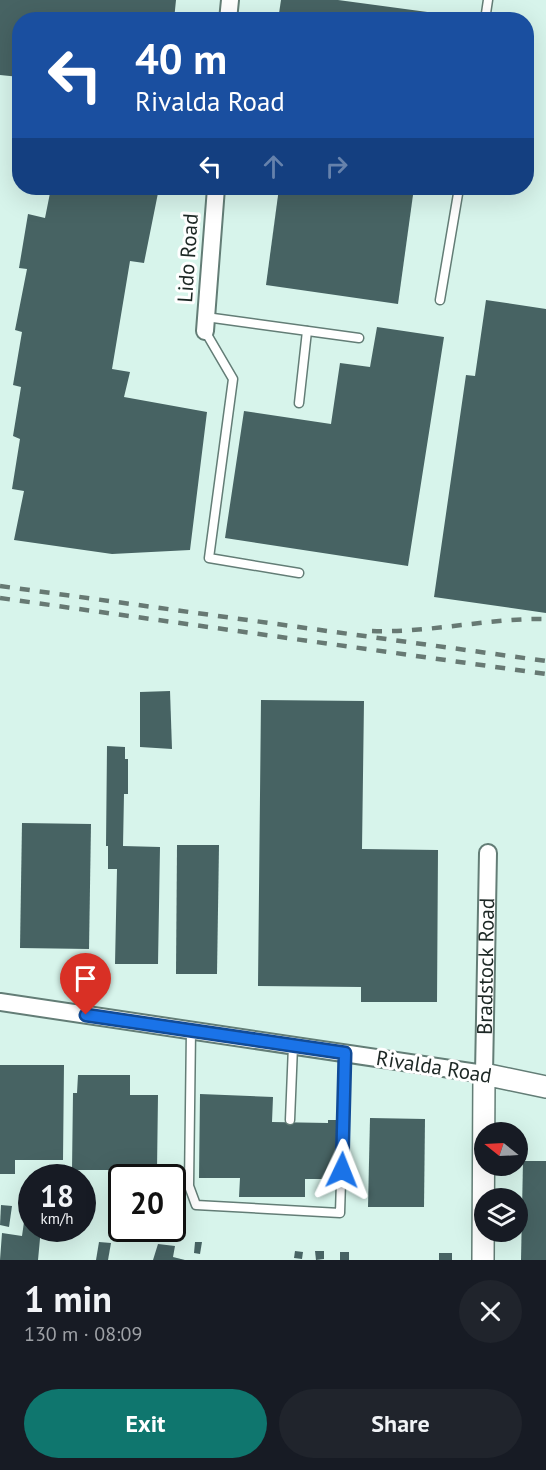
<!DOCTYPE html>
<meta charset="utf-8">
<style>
:root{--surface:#171b24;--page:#20242c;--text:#f1f3f6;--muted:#9ea1a6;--accent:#0f766e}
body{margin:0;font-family:"PT Sans",sans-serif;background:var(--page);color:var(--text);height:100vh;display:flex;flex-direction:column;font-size:22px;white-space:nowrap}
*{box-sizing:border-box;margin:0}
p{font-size:20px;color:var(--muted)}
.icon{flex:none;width:33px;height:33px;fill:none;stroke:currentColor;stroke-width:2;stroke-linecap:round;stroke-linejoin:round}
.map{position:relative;height:1260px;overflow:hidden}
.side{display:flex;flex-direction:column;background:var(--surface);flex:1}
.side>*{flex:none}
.guide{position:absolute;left:12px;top:12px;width:522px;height:183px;border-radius:24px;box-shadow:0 6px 24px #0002;background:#1a4fa0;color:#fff;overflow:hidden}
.needle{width:39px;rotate:288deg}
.tools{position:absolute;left:474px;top:1122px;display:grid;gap:12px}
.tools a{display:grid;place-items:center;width:54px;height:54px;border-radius:50%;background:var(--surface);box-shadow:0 6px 24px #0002;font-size:30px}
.speed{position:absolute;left:18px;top:1164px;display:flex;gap:12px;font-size:30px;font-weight:700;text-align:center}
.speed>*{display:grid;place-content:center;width:78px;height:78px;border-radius:50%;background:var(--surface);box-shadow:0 6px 24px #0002;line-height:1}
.speed small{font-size:15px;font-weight:400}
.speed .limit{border:3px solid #111;border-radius:9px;background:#fff;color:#111}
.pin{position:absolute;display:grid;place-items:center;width:51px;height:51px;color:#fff;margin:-62px -26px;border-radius:50% 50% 50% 0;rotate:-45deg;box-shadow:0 0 6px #0007}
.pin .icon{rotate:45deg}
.me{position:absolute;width:66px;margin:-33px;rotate:2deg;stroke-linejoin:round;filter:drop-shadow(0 0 4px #0008)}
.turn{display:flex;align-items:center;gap:21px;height:126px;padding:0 24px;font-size:27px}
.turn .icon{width:78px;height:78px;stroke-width:2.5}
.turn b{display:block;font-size:42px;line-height:51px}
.lanes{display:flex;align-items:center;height:57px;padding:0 24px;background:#0003;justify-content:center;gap:30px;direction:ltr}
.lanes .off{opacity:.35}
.round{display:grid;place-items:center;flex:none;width:63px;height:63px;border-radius:32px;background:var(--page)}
.headline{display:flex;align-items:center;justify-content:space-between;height:102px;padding:0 24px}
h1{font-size:36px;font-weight:600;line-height:45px}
.cta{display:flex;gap:12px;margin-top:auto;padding:12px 24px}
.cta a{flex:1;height:69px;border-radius:36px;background:var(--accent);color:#fff;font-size:24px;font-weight:600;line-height:69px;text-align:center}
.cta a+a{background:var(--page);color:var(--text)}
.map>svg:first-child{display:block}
.building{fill:#476363}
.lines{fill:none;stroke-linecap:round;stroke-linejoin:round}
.service-casing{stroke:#637d76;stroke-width:11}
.minor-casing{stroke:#637d76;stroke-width:20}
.tertiary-casing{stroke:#637d76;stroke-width:24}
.service{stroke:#fff;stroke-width:8}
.minor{stroke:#fff;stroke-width:16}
.tertiary{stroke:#fff;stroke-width:21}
.rail{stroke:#677973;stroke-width:4.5;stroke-dasharray:10 10;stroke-linecap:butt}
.route-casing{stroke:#114b97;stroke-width:15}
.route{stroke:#1a73e8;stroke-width:10}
.labels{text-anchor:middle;stroke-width:6;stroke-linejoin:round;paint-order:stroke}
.street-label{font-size:21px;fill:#1d2825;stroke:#fff}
</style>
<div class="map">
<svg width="546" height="1260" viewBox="0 0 546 1260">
<rect width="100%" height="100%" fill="#d7f4eb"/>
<g class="building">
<polygon points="0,0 176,0 174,20 20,20 20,77 0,75"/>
<polygon points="281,0 338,0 472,18 278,20"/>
<polygon points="51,188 159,188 144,263 130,261 112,369 130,372 124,397 207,412 190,550 112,554 14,540 24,491 12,489 20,439 13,436 21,387 13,385 22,332 15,330 27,269 19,268 28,214 45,218"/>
<polygon points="279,188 364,188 413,195 398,304 266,285"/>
<polygon points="486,300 546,309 546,613 434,597 466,375 475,376"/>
<polygon points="377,327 444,337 408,566 225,538 244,411 331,424 340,363 370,367"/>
<polygon points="170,691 172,749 140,747 140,692"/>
<polygon points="261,700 364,701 362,849 438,850 437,1002 361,1002 361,987 258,986"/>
<polygon points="107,746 125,747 125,759 128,759 128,794 124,794 123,846 160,847 158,964 115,964 117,869 108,869 108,846 106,846"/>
<polygon points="22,823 91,824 89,949 20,948"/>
<polygon points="177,845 219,845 217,974 176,974"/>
<polygon points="0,1065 64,1065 63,1160 15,1160 15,1174 0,1174"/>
<polygon points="78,1075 130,1075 130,1095 158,1095 157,1170 72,1170 73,1093 77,1093"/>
<polygon points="200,1094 273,1097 272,1122 328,1123 328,1120 337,1120 337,1179 305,1179 305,1197 239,1197 240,1178 199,1178"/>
<polygon points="370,1118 425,1119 424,1207 368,1207"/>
<polygon points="523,1161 546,1161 546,1260 521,1260"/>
<polygon points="1,1205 12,1206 9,1227 0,1225"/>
<polygon points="24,1222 32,1223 32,1228 41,1228 38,1260 0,1260 2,1233 22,1236"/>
<polygon points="99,1242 111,1243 108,1260 96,1260"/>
<polygon points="195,1242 202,1242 200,1254 194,1253"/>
<polygon points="158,1244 175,1246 173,1257 185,1260 153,1260"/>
<polygon points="295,1251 303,1252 302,1259 294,1258"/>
<polygon points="315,1251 324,1251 324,1259 316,1260"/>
<rect x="340" y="1252" width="9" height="8"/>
<rect x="439" y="1253" width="13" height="7"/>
</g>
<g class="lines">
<defs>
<g id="service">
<polyline points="485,20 488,0"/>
<polyline points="440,300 459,188"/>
<polyline points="206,317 359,338"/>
<polyline points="205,331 233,379 209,558 299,573"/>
<polyline points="299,403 307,331"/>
<polyline points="191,1030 189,1186 196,1205 340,1213 345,1053"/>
<polyline points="290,1120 293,1046"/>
</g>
<g id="minor">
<polyline points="228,20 230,0"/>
<polyline points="205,331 216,188"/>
<path id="s1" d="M0,1002L484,1074L488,853"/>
</g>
<polyline id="tertiary" points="483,1260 484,1074 546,1087"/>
</defs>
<use href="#service" class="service-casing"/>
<use href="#minor" class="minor-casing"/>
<use href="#tertiary" class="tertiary-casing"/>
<use href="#service" class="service"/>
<use href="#minor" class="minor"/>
<use href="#tertiary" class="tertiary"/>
<g class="rail">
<polyline points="0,586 546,661"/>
<polyline points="0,598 546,674"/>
<path d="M372,631C430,633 488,618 546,619"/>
</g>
</g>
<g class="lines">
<defs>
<polyline id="route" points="86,1015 345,1053 342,1170"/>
</defs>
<use href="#route" class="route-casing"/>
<use href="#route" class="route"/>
</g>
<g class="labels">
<g class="street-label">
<text transform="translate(188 258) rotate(-86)" y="7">Lido Road</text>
<text dy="7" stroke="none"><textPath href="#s1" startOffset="597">Bradstock Road</textPath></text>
<text transform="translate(434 1067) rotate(9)" y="7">Rivalda Road</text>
</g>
</g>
</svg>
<div class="tools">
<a><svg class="needle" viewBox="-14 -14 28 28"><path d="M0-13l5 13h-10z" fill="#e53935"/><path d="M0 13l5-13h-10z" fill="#9ea1a6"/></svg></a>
<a><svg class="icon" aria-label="layers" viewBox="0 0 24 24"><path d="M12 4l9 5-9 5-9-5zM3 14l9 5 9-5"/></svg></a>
</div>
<div class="speed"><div>18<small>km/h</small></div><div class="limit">20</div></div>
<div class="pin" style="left:86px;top:1015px;background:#d93025"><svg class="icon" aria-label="arrive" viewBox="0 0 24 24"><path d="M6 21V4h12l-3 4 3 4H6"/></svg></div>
<svg class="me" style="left:342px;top:1170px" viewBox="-20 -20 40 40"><path d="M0-17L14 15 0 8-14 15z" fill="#1a73e8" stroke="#fff" stroke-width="4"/></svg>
<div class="guide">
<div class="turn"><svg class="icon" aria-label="left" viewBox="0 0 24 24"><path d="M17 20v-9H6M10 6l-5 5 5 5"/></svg><div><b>40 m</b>Rivalda Road</div></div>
<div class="lanes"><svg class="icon" aria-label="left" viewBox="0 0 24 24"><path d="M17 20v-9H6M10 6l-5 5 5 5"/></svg><svg class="icon off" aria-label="ahead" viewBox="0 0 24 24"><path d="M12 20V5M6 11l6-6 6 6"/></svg><svg class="icon off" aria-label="right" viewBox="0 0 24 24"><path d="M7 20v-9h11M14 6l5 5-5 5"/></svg></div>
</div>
</div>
<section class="side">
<div class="headline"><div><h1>1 min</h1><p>130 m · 08:09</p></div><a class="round"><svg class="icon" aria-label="close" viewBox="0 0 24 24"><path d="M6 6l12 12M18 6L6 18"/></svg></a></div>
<div class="cta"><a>Exit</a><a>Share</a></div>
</section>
